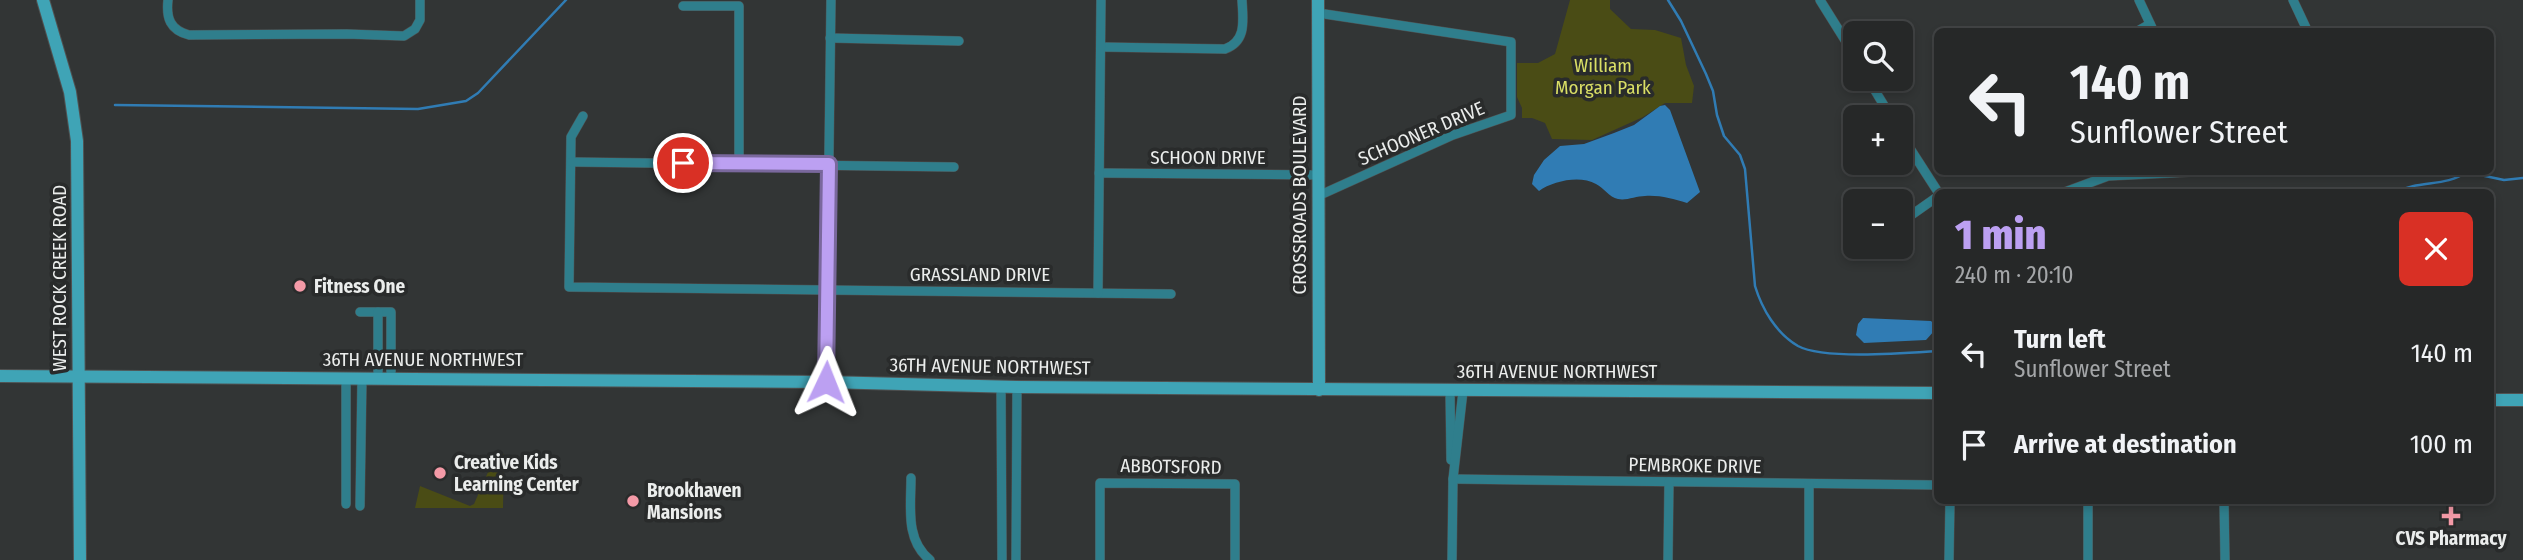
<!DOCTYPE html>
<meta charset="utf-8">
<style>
:root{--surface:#262828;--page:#2e3030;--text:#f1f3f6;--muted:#a4a6a8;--line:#424445;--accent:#bca0f2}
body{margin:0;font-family:"Fira Sans Condensed",sans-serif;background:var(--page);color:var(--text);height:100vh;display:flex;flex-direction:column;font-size:26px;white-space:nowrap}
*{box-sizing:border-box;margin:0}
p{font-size:23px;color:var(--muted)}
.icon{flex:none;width:38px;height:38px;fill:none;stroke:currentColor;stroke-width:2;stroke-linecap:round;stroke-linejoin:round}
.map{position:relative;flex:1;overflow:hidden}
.details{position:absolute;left:1934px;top:189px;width:560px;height:315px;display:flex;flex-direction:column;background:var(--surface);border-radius:10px;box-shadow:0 4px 10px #0003,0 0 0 2px var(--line)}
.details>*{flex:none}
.guide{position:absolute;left:1934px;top:28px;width:560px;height:147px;border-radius:10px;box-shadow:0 4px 10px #0003,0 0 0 2px var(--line);background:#262828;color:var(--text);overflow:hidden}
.fabs{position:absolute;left:1843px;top:21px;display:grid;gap:14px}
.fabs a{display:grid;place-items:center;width:70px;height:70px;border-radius:10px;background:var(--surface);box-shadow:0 4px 10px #0003,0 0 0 2px var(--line);font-size:35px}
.pin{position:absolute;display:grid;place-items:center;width:60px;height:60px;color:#fff;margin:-30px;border:4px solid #fff;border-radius:50%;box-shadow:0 2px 7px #0007}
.me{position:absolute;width:77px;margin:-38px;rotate:2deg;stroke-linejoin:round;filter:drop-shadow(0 0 5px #0008)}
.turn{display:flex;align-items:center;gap:24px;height:147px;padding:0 21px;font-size:32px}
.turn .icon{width:91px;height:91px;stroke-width:2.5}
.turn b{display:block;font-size:49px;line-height:60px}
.round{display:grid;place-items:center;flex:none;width:74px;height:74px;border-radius:10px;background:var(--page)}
.head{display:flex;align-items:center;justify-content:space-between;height:119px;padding:0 21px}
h1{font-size:42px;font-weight:800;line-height:52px;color:var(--accent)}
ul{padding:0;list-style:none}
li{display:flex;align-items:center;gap:21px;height:91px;padding:0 21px}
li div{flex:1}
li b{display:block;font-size:26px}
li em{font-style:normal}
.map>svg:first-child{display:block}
.green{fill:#4a4c15}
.water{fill:#307cb4}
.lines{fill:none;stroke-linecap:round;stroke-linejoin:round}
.stream{stroke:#307cb4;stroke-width:2.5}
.street-casing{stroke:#505252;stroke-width:10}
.secondary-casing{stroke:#505252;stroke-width:14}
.street{stroke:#2f7e8c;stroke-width:9}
.secondary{stroke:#3fa4b6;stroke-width:12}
.route-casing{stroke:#7a689d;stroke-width:18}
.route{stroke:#bca0f2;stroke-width:12}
.poi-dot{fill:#f49aa7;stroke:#292b2b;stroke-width:2.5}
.labels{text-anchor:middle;stroke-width:7;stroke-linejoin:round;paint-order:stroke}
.park-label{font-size:19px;fill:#dadf65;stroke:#292b2b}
.street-label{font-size:19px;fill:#ebedec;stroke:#292b2b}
.poi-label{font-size:19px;font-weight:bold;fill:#ebedec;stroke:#292b2b;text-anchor:start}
</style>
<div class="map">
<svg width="2523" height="560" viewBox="0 0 2523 560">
<rect width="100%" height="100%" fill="#323535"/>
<g class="green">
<polygon points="1570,0 1610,0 1610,9 1631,29 1655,30 1681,38 1686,65 1694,86 1692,103 1665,103 1643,117 1592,140 1552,139 1545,123 1532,118 1522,118 1522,108 1517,97 1517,63 1538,63 1555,54"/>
<polygon points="496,454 504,454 503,508 415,508 420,486 470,506 474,504"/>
</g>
<g class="water">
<path d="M1665,105L1670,110L1700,192L1687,203C1673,199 1660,195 1645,196C1636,196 1626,201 1618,199C1609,197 1604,188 1596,184C1580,175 1553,181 1539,191L1532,184L1534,175L1544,160L1560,146L1584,144L1614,133L1634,125L1660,106Z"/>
<polygon points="1863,318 1931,321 1934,324 1935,330 1926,340 1864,343 1856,335 1858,324"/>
</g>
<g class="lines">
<g class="stream">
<path d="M1668,0L1681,21L1706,74L1713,91L1717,115L1724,136L1740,155L1745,169L1755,286C1762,309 1776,333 1798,346C1824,360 1907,353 1937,351"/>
<polyline points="115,105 418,109 466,101 478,93 566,0"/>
<path d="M2397,192C2418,180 2447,187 2466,172L2504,180L2523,178"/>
</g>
<defs>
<g id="street">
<path d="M168,0C166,18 170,30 189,35L347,34L404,36L415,29L420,20V0"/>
<polyline points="1820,0 1855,56"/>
<polyline points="2139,0 2154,32"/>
<polyline points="2293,0 2308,32"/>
<polyline points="683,6 739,6 739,164"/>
<polyline points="1318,13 1511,42 1511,115 1453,135 1318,196"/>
<polyline points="2136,32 2150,24"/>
<polyline points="830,38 959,41"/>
<path d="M1101,47L1225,49C1247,41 1243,20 1242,0"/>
<polyline points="1868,79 1891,117"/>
<polyline points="583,116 571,137 569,287 1171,294"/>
<polyline points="1900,133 1938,192"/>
<polyline points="572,162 954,167"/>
<polyline points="1099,173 1318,175"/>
<polyline points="2065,192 2108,176 2190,172"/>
<polyline points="1900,223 1937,197"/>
<polyline points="1098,293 1101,0"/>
<polyline points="360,312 391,312 391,378"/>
<polyline points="378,312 378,378"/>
<polyline points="346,378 346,504"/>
<polyline points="826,382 831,0"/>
<polyline points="1001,387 1002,560"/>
<polyline points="1450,391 1451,460"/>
<path d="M911,478C911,507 905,540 930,560"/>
<polyline points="1453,479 1937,485"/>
<polyline points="1809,484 1809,560"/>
<polyline points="2224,500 2225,560"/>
<polyline points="360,506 362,378"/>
<polyline points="1016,560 1017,387"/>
<polyline points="1100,560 1100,483 1235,484 1235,560"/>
<polyline points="1452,560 1453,479 1463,391"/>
<polyline points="1668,560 1669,482"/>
<polyline points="1949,560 1950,500"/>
<polyline points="2088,560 2088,500"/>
</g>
<g id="secondary">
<polyline points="43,0 70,92 77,141 80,560"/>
<polyline points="1318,0 1319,390"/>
<polyline points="0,376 826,382 1017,387 1937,393"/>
<polyline points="2490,400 2523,400"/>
</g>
</defs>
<use href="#street" class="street-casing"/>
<use href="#secondary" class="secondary-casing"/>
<use href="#street" class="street"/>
<use href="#secondary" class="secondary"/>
</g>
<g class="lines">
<defs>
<polyline id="route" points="683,163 829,164 826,382"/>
</defs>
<use href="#route" class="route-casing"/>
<use href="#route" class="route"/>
</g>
<g class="poi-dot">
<circle cx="300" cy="286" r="7"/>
<circle cx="440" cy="473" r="7"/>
<circle cx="633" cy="501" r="7"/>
<path d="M2447.5 505.5h7v7h7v7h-7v7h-7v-7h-7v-7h7z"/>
</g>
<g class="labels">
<g class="park-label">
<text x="1603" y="72">William<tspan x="1603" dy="22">Morgan Park</tspan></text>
</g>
<g class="street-label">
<text transform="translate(1421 133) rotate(-23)" y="7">SCHOONER DRIVE</text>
<text x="1208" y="164">SCHOON DRIVE</text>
<text transform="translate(1299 195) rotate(-90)" y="7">CROSSROADS BOULEVARD</text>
<text x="980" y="281">GRASSLAND DRIVE</text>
<text transform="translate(59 278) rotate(-90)" y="7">WEST ROCK CREEK ROAD</text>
<text x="423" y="366">36TH AVENUE NORTHWEST</text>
<text transform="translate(990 366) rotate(1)" y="7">36TH AVENUE NORTHWEST</text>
<text x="1557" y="378">36TH AVENUE NORTHWEST</text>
<text transform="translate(1695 465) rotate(1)" y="7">PEMBROKE DRIVE</text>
<text transform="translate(1171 466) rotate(1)" y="7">ABBOTSFORD</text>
</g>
<g class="poi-label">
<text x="314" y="293">Fitness One</text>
<text x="454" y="469">Creative Kids<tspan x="454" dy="22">Learning Center</tspan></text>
<text x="647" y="497">Brookhaven<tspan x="647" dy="22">Mansions</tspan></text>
<text x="2451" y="545" text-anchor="middle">CVS Pharmacy</text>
</g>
</g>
</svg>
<div class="fabs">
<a><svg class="icon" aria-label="search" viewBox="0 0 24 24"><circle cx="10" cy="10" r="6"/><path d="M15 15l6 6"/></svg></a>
<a>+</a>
<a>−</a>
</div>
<div class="pin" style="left:683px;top:163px;background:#d93025"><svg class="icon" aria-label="arrive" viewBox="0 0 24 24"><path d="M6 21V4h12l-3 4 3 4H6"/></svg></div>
<svg class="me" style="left:826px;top:382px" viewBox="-20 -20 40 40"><path d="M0-17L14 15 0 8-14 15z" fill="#bca0f2" stroke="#fff" stroke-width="4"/></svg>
<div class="guide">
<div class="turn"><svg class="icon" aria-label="left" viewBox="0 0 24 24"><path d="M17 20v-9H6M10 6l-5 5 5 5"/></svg><div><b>140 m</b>Sunflower Street</div></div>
</div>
<section class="details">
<div class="head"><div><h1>1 min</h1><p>240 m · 20:10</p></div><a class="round" style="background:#d93025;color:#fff"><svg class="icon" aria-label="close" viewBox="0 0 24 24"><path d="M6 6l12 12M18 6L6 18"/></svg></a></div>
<ul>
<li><svg class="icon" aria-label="left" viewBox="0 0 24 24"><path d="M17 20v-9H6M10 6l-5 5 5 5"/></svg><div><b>Turn left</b><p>Sunflower Street</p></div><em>140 m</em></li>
<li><svg class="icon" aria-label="arrive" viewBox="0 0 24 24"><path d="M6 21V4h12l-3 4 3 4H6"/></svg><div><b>Arrive at destination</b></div><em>100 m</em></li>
</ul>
</section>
</div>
